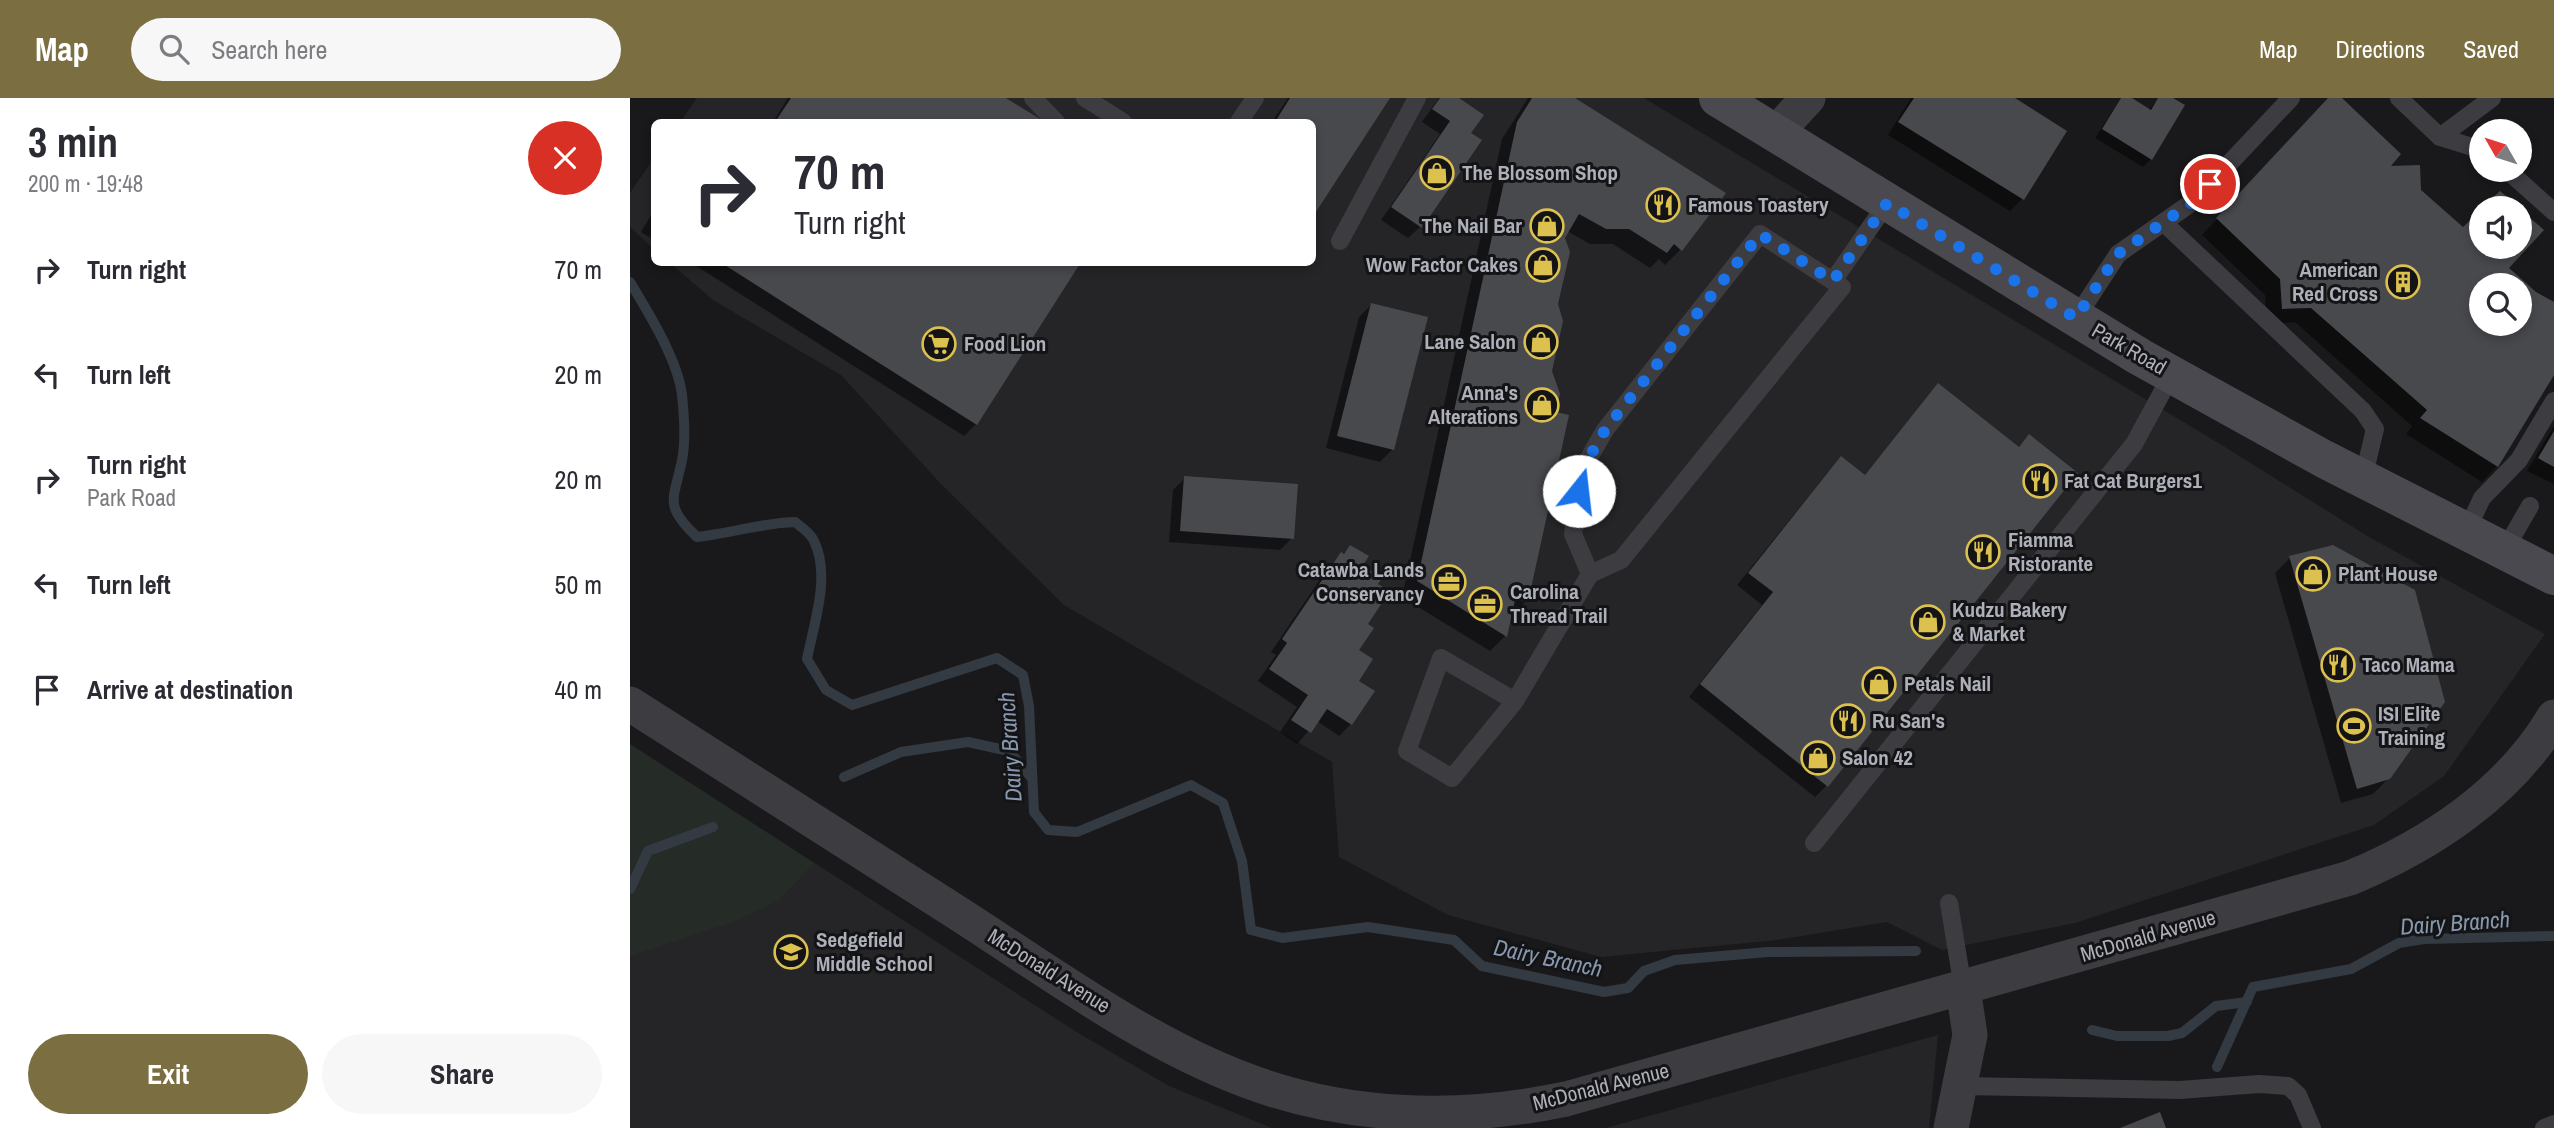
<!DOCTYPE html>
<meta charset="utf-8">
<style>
:root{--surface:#fff;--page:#f7f7f7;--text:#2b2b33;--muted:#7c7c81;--accent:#7b6e40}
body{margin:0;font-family:"Archivo Narrow",sans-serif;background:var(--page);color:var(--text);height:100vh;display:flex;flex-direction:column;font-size:26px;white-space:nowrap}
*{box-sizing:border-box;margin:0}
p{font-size:23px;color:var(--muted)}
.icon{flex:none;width:38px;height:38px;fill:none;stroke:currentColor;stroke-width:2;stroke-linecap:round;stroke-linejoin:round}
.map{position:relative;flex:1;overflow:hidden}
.panel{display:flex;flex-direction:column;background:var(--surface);width:630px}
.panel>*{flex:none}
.hud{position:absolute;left:21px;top:21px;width:665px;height:147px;border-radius:10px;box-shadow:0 4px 10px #0003;background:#fff;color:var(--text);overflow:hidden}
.needle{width:46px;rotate:309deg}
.controls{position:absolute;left:1839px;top:21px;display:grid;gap:14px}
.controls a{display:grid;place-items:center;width:63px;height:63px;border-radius:50%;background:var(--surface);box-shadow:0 4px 10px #0003;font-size:35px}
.pin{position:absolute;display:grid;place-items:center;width:60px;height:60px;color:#fff;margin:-30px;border:4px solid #fff;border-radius:50%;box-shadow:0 2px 7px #0007}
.me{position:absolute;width:77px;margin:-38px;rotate:16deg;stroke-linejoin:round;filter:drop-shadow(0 0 5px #0008)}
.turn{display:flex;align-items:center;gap:24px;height:147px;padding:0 28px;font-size:32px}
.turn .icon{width:91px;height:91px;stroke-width:2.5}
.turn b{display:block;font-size:49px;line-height:60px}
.round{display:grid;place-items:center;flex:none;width:74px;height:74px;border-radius:37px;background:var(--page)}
.head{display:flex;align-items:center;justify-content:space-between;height:119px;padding:0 28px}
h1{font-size:42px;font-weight:800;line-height:52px}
.primary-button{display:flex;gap:14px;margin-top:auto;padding:14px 28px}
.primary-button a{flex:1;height:80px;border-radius:42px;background:var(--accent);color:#fff;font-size:28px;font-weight:800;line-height:80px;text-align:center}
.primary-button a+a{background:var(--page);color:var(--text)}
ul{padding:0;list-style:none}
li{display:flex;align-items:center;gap:21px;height:105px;padding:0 28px}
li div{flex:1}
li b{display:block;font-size:26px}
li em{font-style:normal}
header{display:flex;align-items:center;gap:42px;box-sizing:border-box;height:98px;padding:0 35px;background:var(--accent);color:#fff}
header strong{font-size:33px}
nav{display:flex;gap:38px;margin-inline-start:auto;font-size:24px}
.search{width:490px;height:63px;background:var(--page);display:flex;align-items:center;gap:18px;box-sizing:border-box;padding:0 24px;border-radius:38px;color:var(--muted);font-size:26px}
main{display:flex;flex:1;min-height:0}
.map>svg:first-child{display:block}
.built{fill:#252528}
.green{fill:#252c27}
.shadow{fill:#0007;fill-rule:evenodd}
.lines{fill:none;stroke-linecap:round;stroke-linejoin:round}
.stream{stroke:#343a42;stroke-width:10}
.building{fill:#48494d;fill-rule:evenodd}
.lane{stroke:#3c3c41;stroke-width:18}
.street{stroke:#3c3c41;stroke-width:35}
.secondary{stroke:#49494f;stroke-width:38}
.route{stroke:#1a73e8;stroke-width:12;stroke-dasharray:0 21.6}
.labels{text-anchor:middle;stroke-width:6;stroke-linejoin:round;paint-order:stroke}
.poi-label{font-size:21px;font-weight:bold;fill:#adafb9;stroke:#141416;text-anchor:start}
.street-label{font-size:21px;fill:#adafb9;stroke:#141416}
.water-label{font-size:23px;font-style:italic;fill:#8898af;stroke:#141416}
</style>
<header>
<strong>Map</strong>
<div class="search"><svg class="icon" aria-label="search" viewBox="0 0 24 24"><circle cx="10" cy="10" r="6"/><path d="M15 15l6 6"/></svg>Search here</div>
<nav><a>Map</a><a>Directions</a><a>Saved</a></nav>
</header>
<main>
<section class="panel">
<div class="head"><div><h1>3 min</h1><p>200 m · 19:48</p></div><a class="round" style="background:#d93025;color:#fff"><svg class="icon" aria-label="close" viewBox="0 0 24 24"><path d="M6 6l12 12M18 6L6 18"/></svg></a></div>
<ul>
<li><svg class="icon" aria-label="right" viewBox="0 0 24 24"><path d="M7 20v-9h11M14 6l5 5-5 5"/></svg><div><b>Turn right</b></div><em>70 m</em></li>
<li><svg class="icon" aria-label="left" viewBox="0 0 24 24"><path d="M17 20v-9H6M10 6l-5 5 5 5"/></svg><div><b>Turn left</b></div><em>20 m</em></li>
<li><svg class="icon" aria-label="right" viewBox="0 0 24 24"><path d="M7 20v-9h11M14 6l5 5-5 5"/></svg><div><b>Turn right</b><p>Park Road</p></div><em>20 m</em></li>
<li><svg class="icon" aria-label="left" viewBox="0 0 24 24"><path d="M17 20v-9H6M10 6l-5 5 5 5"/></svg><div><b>Turn left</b></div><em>50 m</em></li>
<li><svg class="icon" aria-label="arrive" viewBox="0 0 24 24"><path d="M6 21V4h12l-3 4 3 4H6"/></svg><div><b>Arrive at destination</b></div><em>40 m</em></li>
</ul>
<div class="primary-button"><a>Exit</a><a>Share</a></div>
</section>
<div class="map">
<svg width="1924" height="1030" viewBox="0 0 1924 1030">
<rect width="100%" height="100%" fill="#19191b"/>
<g class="built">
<polygon points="67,0 1014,0 1595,349 1739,439 1915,536 1814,678 1744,727 1445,825 1312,852 1257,824 1147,842 971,859 818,817 709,759 702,664 434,507 310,385 211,277 83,202 40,165 682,164 682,24 50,24"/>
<polygon points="24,60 24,151 0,129 0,95"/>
<polygon points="59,684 445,933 539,988 642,1030 0,1030 0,774"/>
<polygon points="1308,937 1299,1030 976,1030"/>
</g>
<polygon class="green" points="0,646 184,765 148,803 103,824 0,858"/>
<g class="shadow">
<polygon points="158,0 373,0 411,24 143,24"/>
<polygon points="658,0 758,0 682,24 642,24"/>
<polygon points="809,0 826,0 839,35 790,129 778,140 751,122 810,36 792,24"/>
<polygon points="898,0 941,0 1051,151 1035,167 1029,161 1020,170 983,146 960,146 937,133 933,140 896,503 881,519 875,538 860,553 772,499 872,41"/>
<polygon points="1281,0 1381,0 1435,33 1392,101 1380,113 1258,37"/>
<polygon points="1491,0 1499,0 1519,12 1528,0 1540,0 1521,61 1513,69 1465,40"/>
<path d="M1700,0H1709L1757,70L1790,93L1852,149H1890V113L1912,132L1877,170L1905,195L1924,206V273L1867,368L1852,384L1776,336L1782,328L1665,224L1637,226L1635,197L1572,137ZM1852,187H1890V226H1852Z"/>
<polygon points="24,112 24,142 11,134"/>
<polygon points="60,164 449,164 346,326 334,338"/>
<polygon points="741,207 796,220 762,352 750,364 696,350 729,219"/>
<polygon points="1309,287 1387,350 1399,338 1197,687 1185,699 1059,599 1132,507 1107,487 1200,372 1211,360 1234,378"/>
<polygon points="1924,328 1924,386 1897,373"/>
<polygon points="555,380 662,440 650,452 539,444 543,392"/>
<polygon points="721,449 746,486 727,552 721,626 709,638 687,623 667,646 650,634 667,609 628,583 646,557 641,554 699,468"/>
<polygon points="1660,460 1759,680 1743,696 1711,705 1645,475"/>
</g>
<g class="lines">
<g class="stream">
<path d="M0,184C18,214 48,262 52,297C54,316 56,343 52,362C44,402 33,407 67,439C101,435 132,425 165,424C171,429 181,435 184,443C201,478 184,525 177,561L196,592L222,607L367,560L393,577L399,608L404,714L418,732L447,734L561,687L593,705L612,763L621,832L652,840L738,829L824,842L852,868L974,894L998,890L1014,873L1045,862L1138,854L1286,853"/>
<polyline points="214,679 271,654 338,644 379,653 401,679"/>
<polyline points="0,791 18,753 83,729"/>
<polyline points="1462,932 1487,938 1538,938 1552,935 1586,908 1617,904"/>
<polyline points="1587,969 1623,889 1721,871 1769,845 1794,841 1924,838"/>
</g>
</g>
<g class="building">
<polygon points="161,0 376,0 415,24 145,24"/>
<polygon points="660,0 760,0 682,120 682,24 645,24"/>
<polygon points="810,0 829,0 854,17 841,35 852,42 792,130 761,109 820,23 802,11"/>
<polygon points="902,0 945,0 1096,95 1052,153 1044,146 1037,155 999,131 976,131 949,116 935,140 940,154 928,206 933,223 922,273 930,296 926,314 939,317 898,504 885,502 877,539 787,483 887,24"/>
<polygon points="1284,0 1385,0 1437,33 1394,102 1268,24"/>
<polygon points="1491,0 1502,0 1521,12 1528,0 1543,0 1555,7 1522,62 1472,31"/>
<path d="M1698,0H1712L1771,56L1761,68L1790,67L1791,92L1833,129L1852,111V149H1890V111L1914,132L1879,170L1906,194L1924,204V277L1868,369L1790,320L1797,312L1681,210L1652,211L1650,181L1586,120ZM1852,187H1890V226H1852Z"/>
<polygon points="1870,93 1890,110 1852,110"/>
<polygon points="90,164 451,164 347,327"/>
<polygon points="741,205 798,219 764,352 707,338"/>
<polygon points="1308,285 1389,349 1399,336 1448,375 1198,689 1070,586 1143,494 1118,475 1211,358 1235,377"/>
<polygon points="1924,333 1924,369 1908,360"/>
<polygon points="554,378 668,386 664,441 550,433"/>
<polygon points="720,447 739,458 733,467 752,480 748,486 760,493 738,526 744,530 729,552 743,561 729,583 745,593 722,627 697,611 681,635 661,622 678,597 639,571 657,545 652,541 711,454 714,456"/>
<polygon points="1703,447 1785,492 1815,604 1760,681 1727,691 1659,458"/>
<polygon points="1530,1014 1536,1030 1490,1030"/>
</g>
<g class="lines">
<g class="lane">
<polyline points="403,0 426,24"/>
<polyline points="455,0 493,24"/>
<polyline points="1769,0 1810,39 1862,0"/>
<polyline points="609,24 625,0"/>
<polyline points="1810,39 1852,52"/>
<polyline points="1877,72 1924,114"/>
<polyline points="1534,125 1733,313 1745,331 1733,381"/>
<polyline points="710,143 787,0"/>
<polyline points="1203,183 1257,105"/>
<polyline points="1446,220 1488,156 1564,103 1661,0"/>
<polyline points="1836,434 1852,400 1889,362 1924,303"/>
<polyline points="1874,453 1900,408"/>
<polyline points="885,603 811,560 777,653 822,680 885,603 960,476 943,436 952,372 975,332 1130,136 1212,189 991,462 960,476"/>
<polyline points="1184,745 1504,346 1542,276"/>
<polyline points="1319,805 1333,890"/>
<polyline points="1329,988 1550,992 1629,986 1658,988 1668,997 1682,1030"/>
<polyline points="1914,1030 1924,1026"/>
</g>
<g class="street">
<polyline points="1145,36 1178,0"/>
<path d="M0,606C109,675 217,745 326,814C418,873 515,945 618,983C719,1021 831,1023 936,1001L1720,780C1800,747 1879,695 1924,619"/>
<polyline points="1321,1030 1340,937 1333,890"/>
</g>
<polyline class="secondary" points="1088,0 1510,259 1694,361 1924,478"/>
</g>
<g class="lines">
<polyline class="route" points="949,393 952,372 975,332 1130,136 1203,183 1257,105 1446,220 1488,156 1564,103 1580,86"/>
</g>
<defs>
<symbol id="shop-ring" viewBox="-11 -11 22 22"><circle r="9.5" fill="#141416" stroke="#ddc14f" stroke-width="1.5"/><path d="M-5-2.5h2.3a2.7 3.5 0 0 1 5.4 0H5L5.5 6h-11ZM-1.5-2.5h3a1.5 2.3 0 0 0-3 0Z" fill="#ddc14f"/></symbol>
<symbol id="restaurant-ring" viewBox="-11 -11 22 22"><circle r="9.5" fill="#141416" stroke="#ddc14f" stroke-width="1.5"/><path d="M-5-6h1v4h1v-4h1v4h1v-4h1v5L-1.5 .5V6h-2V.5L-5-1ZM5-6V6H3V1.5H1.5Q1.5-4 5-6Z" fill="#ddc14f"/></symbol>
<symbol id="building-ring" viewBox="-11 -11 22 22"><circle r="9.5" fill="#141416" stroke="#ddc14f" stroke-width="1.5"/><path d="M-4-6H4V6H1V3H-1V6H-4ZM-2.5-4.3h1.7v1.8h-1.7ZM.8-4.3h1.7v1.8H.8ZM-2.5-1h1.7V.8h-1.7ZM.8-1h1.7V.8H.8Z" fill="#ddc14f"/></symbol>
<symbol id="supermarket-ring" viewBox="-11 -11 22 22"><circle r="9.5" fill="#141416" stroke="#ddc14f" stroke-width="1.5"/><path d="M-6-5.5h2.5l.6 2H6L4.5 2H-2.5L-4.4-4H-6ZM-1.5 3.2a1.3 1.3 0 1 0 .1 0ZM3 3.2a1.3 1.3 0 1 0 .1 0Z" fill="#ddc14f"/></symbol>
<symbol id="office-ring" viewBox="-11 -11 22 22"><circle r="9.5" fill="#141416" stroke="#ddc14f" stroke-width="1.5"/><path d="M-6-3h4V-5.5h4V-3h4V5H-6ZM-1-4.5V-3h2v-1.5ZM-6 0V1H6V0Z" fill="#ddc14f"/></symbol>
<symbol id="stadium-ring" viewBox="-11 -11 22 22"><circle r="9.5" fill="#141416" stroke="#ddc14f" stroke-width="1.5"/><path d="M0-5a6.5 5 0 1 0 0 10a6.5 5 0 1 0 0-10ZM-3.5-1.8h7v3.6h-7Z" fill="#ddc14f"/></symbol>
<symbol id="school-ring" viewBox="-11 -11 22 22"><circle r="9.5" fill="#141416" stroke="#ddc14f" stroke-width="1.5"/><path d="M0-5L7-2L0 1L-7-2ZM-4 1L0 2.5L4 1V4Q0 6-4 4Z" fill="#ddc14f"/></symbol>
</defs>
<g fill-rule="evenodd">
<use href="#shop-ring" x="788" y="56" width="38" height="38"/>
<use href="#restaurant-ring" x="1014" y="88" width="38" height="38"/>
<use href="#shop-ring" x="898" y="109" width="38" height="38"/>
<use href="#shop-ring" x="894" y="148" width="38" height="38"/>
<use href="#building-ring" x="1754" y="165" width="38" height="38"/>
<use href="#shop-ring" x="892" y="225" width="38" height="38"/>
<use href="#supermarket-ring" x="290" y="227" width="38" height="38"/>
<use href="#shop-ring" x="893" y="288" width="38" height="38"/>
<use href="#restaurant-ring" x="1391" y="364" width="38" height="38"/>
<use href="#restaurant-ring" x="1334" y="435" width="38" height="38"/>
<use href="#shop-ring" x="1664" y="457" width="38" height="38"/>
<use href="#office-ring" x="800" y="465" width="38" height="38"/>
<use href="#office-ring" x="836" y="487" width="38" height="38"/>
<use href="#shop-ring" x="1279" y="505" width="38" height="38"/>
<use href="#restaurant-ring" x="1689" y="548" width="38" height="38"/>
<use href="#shop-ring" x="1230" y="567" width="38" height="38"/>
<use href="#restaurant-ring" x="1199" y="604" width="38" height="38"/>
<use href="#stadium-ring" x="1705" y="609" width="38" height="38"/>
<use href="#shop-ring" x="1169" y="641" width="38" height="38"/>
<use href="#school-ring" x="142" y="835" width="38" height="38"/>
</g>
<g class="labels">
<g class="poi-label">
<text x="832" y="82">The Blossom Shop</text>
<text x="1058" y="114">Famous Toastery</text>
<text x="892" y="135" text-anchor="end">The Nail Bar</text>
<text x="888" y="174" text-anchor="end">Wow Factor Cakes</text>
<text x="1748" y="179" text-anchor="end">American<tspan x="1748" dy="24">Red Cross</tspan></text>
<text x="886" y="251" text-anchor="end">Lane Salon</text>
<text x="334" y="253">Food Lion</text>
<text x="888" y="302" text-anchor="end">Anna's<tspan x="888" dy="24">Alterations</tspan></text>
<text x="1434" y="390">Fat Cat Burgers1</text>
<text x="1378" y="449">Fiamma<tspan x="1378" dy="24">Ristorante</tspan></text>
<text x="794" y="479" text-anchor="end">Catawba Lands<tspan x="794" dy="24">Conservancy</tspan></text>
<text x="1708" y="483">Plant House</text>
<text x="880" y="501">Carolina<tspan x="880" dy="24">Thread Trail</tspan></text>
<text x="1322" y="519">Kudzu Bakery<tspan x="1322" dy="24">&amp; Market</tspan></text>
<text x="1732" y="574">Taco Mama</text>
<text x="1274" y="593">Petals Nail</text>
<text x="1748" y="623">ISI Elite<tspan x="1748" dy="24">Training</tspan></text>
<text x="1242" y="630">Ru San's</text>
<text x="1212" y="667">Salon 42</text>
<text x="186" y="849">Sedgefield<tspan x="186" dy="24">Middle School</tspan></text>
</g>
<g class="street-label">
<text transform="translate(1499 251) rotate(30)" y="7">Park Road</text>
<text transform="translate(1518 838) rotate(-16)" y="7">McDonald Avenue</text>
<text transform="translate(419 873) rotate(32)" y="7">McDonald Avenue</text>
<text transform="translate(971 989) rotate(-14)" y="7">McDonald Avenue</text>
</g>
<g class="water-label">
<text transform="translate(380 649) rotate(-94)" y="8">Dairy Branch</text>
<text transform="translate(1825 825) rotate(-4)" y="8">Dairy Branch</text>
<text transform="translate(918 860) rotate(12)" y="8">Dairy Branch</text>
</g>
</g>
</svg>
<div class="controls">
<a><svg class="needle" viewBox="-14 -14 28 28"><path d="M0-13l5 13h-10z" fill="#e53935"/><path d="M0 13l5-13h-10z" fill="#7c7c81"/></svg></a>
<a><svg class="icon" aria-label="sound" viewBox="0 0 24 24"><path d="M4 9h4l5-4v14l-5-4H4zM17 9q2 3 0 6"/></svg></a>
<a><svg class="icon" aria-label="search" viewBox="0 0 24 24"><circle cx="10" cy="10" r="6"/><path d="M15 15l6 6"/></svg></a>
</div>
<div class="pin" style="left:1580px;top:86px;background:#d93025"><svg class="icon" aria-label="arrive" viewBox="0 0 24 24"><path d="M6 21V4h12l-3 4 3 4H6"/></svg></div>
<svg class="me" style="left:949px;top:393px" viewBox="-20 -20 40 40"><circle r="19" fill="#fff"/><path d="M0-13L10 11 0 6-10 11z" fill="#1a73e8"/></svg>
<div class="hud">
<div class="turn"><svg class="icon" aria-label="right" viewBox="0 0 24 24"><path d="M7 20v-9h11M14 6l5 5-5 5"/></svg><div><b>70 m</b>Turn right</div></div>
</div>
</div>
</main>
